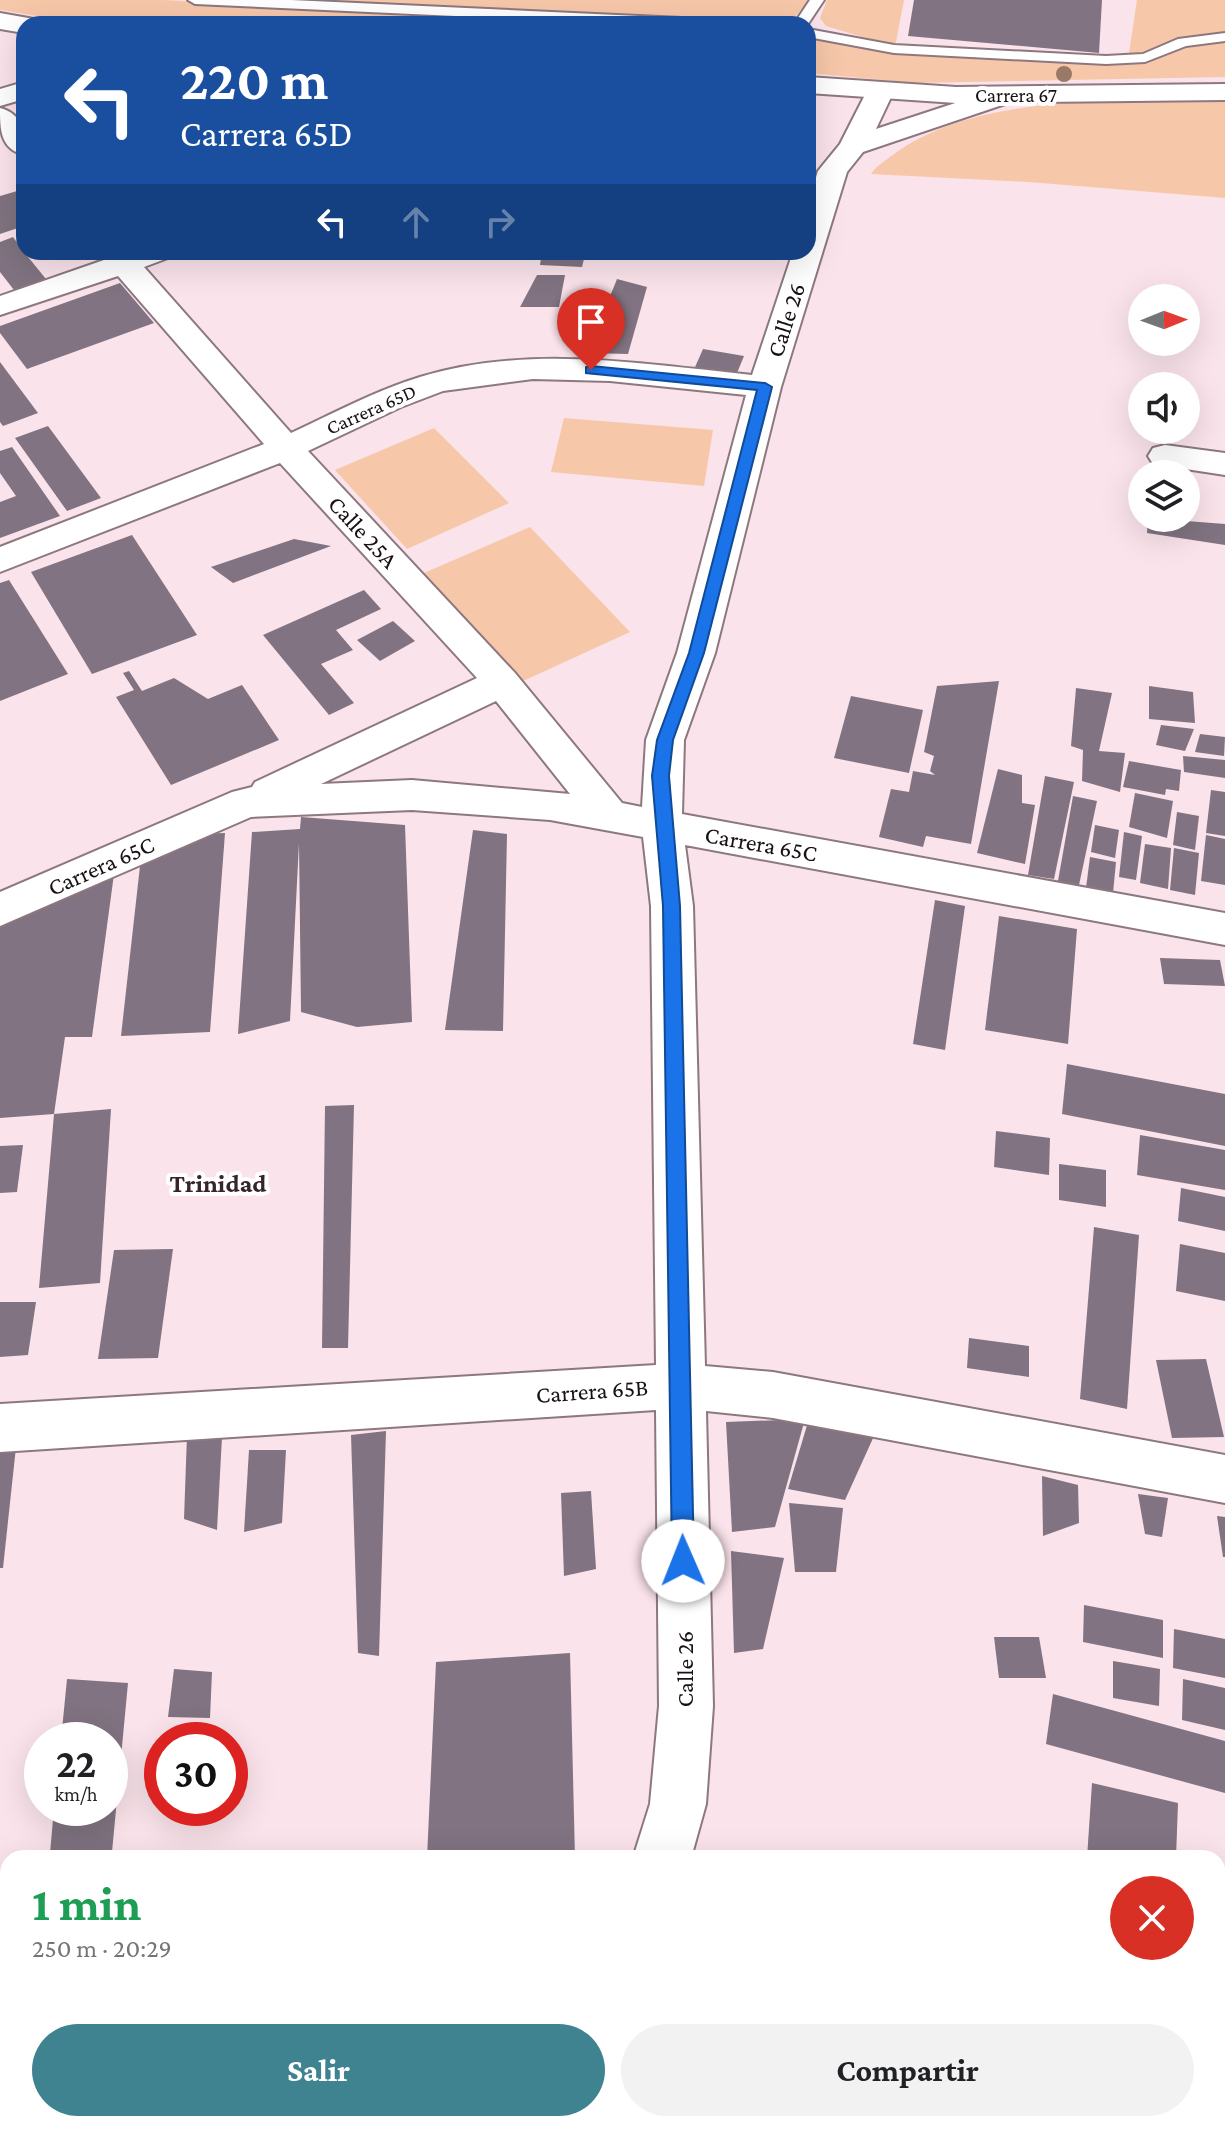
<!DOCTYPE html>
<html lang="es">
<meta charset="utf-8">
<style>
:root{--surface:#fff;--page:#f2f2f2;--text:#202124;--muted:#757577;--accent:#3f8391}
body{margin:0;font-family:"Crimson Pro",serif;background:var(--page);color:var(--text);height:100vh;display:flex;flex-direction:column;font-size:30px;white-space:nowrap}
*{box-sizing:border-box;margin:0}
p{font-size:26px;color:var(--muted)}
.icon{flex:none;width:44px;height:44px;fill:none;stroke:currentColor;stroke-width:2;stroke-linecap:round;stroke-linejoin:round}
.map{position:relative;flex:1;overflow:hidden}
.details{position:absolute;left:0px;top:1850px;width:1226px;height:282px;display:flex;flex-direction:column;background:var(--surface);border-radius:24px 24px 0 0;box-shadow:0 8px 32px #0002}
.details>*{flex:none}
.hud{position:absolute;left:16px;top:16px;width:800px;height:244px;border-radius:24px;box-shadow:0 8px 32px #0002;background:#1a4fa0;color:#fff;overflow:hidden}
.needle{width:52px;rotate:89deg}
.fabs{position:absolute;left:1128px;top:284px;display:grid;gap:16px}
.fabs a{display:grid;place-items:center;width:72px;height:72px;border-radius:50%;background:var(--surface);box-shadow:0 8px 32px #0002;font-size:40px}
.speed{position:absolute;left:24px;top:1722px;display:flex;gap:16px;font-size:40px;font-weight:700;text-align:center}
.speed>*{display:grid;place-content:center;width:104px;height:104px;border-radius:50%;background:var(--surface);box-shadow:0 8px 32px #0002;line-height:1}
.speed small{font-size:20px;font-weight:400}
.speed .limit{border:12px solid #d22;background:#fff;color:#111}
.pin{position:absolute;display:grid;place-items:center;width:68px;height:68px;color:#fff;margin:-82px -34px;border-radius:50% 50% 50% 0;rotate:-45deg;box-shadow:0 0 8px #0007}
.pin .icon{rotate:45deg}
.me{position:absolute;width:88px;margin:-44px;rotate:359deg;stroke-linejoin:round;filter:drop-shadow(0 0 6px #0008)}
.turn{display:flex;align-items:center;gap:28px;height:168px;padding:0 32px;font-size:36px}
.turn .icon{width:104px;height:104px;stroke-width:2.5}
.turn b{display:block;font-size:56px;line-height:68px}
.lanes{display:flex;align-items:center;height:76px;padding:0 32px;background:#0003;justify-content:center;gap:40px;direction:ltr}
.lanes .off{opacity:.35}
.round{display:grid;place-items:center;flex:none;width:84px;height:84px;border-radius:42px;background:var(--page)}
.headline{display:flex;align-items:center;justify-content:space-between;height:136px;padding:0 32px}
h1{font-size:48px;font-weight:700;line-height:60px;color:#1e9e55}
.primary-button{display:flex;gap:16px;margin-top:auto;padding:16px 32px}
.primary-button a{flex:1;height:92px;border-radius:48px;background:var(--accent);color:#fff;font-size:32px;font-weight:700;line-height:92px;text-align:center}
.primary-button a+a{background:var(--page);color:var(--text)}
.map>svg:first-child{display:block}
.green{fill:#f7c7a9}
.building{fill:#817381}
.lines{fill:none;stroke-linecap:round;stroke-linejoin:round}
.service-casing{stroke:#8c787e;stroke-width:4}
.minor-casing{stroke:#8c787e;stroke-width:4}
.tertiary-casing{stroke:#8c787e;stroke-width:4}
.service{fill:#fff;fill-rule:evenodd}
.minor{fill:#fff;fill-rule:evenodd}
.tertiary{fill:#fff;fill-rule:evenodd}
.tree{fill:#9b7969}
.route{fill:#1a73e8;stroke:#114b97;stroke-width:2}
.labels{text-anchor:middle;stroke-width:8;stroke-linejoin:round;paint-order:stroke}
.far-street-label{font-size:20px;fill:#181113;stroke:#fff}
.street-label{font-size:24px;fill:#181113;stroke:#fff}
.neighbourhood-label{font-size:26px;font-weight:bold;fill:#35242a;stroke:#fff}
</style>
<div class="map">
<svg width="1225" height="2131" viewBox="0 0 1225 2131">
<rect width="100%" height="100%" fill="#fae3ea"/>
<g class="green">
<polygon points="0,0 163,0 700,24 87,24 0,10"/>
<polygon points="264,0 810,0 792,20 759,24 692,18"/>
<polygon points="827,0 904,0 895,47 826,26 820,18"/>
<polygon points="1137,0 1225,0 1225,35 1194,37 1139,54 1129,53"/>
<polygon points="808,36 883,50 1047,62 1118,62 1173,48 1225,40 1225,77 915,83 808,73"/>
<path d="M1225,101V198L1029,182L871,174C876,166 885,161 894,154C982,91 1122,102 1225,101Z"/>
<polygon points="564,418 713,430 704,486 551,472"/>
<polygon points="434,428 509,503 407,549 335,470"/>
<polygon points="530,527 630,632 521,682 424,573"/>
</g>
<g class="building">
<polygon points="914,0 1102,0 1099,53 908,36"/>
<polygon points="24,189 24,226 0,234 0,196"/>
<polygon points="13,237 24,252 46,279 14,290 0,272 0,242"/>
<polygon points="542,252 585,255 582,267 540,265"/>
<polygon points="537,275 565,275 559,307 520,307"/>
<polygon points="617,279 647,287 628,354 587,353"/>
<polygon points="120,283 154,323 27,369 0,333 0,326"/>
<polygon points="703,349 744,356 737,373 724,371 721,379 692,374"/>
<polygon points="0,362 38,413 3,426 0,422"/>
<polygon points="48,426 101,498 67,511 15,438"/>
<polygon points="12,447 60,516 0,538 0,502 16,496 0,473 0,451"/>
<polygon points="1148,518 1225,524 1225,545 1147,533"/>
<polygon points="132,535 197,635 92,674 31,572"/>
<polygon points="294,539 331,546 233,583 211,567"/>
<polygon points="9,580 68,674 0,701 0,583"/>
<polygon points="364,590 381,609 336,630 353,650 321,664 354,703 329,715 263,635"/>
<polygon points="393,621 415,641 380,661 357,640"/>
<polygon points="129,671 142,691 174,678 208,699 242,685 279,740 171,785 116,697 134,690 123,673"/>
<polygon points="999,681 971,844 926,836 923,847 879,837 891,789 909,792 913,771 935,775 930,771 934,756 924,752 937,686"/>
<polygon points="1149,686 1193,692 1195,723 1149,719"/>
<polygon points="1076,688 1112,693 1099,751 1125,753 1120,792 1082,781 1083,750 1071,746"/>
<polygon points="851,696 923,710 909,773 834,758"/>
<polygon points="1161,725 1194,729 1185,751 1156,745"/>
<polygon points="1200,734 1225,737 1224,756 1195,752"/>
<polygon points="1183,756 1225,760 1225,778 1184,772"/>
<polygon points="1129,761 1181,770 1179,791 1166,789 1165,795 1123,787"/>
<polygon points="998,769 1022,775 1022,803 1035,805 1025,864 977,853"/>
<polygon points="1045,776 1074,782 1054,879 1028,875"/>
<polygon points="1211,790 1225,792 1225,836 1206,833"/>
<polygon points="1135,793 1173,801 1167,838 1129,827"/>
<polygon points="1073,796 1097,801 1079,885 1058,881"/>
<polygon points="1177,812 1199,816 1195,850 1173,845"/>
<polygon points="301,817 405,825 412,1022 357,1027 301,1012 299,843 290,1021 238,1034 252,832 300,829"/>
<polygon points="1095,825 1119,830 1115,858 1091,852"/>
<polygon points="473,830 507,834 503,1031 445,1030"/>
<polygon points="1124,832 1142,836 1136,880 1119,877"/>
<polygon points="225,833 210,1032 121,1036 140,866 185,847 195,834"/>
<polygon points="1206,835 1225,839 1225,885 1201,881"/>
<polygon points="1145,844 1171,848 1168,889 1140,883"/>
<polygon points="1174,848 1199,853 1195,895 1170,890"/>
<polygon points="1090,857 1116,862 1113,893 1086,888"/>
<polygon points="114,874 92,1037 65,1037 54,1114 111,1109 100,1283 39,1288 54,1114 0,1118 0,926"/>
<polygon points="935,900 965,906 945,1050 913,1044"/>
<polygon points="999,916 1077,929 1068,1044 985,1030"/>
<polygon points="1160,958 1220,960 1225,986 1164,984"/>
<polygon points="1067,1064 1225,1094 1225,1146 1062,1114"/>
<polygon points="354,1105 348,1348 322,1348 325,1106"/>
<polygon points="996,1131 1050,1138 1049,1175 994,1167"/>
<polygon points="1140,1135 1225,1150 1225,1190 1137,1175"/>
<polygon points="23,1145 17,1192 0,1193 0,1146"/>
<polygon points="1059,1164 1106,1170 1106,1207 1059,1200"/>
<polygon points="1181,1188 1225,1197 1225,1231 1178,1221"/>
<polygon points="1094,1227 1139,1235 1127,1409 1080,1399"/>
<polygon points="1180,1244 1225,1253 1225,1301 1176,1291"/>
<polygon points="173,1249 158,1358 98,1359 114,1250"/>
<polygon points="0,1302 36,1302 28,1355 0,1357"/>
<polygon points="969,1338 1029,1346 1029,1377 967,1368"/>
<polygon points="1206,1359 1224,1437 1172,1438 1156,1360"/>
<polygon points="805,1419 775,1527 732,1532 726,1422"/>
<polygon points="808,1422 874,1436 845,1500 788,1489"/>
<polygon points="386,1431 379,1656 358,1653 351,1435"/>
<polygon points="187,1435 222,1437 217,1530 184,1519"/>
<polygon points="16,1447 3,1568 0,1568 0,1449"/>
<polygon points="249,1450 286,1450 282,1523 244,1532"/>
<polygon points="1042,1476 1078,1485 1079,1523 1043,1536"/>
<polygon points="591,1491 596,1569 564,1576 561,1493"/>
<polygon points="1138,1494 1168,1498 1162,1537 1145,1534"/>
<polygon points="789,1503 843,1508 836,1572 795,1572"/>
<polygon points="1217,1516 1225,1517 1225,1557 1223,1557"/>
<polygon points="731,1551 784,1558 763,1649 734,1653"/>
<polygon points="1084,1605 1163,1620 1163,1658 1083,1642"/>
<polygon points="1174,1629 1225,1639 1225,1678 1173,1668"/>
<polygon points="994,1637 1039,1637 1046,1678 999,1678"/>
<polygon points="570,1653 575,1858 427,1858 436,1662"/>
<polygon points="1113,1661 1160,1669 1159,1706 1113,1698"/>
<polygon points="174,1669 212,1672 210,1718 168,1717"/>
<polygon points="67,1679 128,1683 112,1852 50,1853 54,1808 110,1808 110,1740 61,1740"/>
<polygon points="1183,1679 1225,1688 1225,1730 1182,1720"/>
<polygon points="1053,1694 1225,1741 1225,1793 1046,1744"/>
<polygon points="1092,1783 1178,1803 1176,1858 1087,1858"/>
<polygon points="1218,2084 1225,2086 1225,2131 1115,2131 1102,2127 1102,2124 1218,2124"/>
<polygon points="146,2124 180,2124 179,2131 145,2131"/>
<polygon points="265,2124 345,2124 344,2131 266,2131"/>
<polygon points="356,2124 524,2124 522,2131 356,2131"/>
</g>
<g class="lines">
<defs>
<g id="service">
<polygon points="188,0 291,0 726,20 733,24 629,24 195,4"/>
<polygon points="810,0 824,0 808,24 794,24"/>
<polygon points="808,29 894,45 1106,56 1143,54 1178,39 1225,33 1225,41 1186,46 1145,62 1106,64 894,53 808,37"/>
</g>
<g id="minor">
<polygon points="24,82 24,99 0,106 0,89"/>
<path d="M879,85L889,87L893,93L876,129L1001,88L1011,90L1015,96L1011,102L863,152L847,172L781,387L715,653L684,740L682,814L1225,913V945L685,845L693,906L705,1366L773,1372L1225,1455V1503L773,1418L706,1411L713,1706L706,1804L691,1858H633L650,1804L659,1706L656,1410L0,1452V1404L656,1365L651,906L643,837L550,820L412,810L251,817L0,926V892L232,792L252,787L255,782L477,678L280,463L0,572V547L264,444L118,276L0,315V296L104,260L99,252H172L168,258L144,267L291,433C334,413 375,391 420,377C528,344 642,364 752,375L793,252H808V203L818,171L840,144L869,87ZM533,379L610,381L746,395L677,653L646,740L642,807L622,803L515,673L308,451L401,407L443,391ZM496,701L570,794L412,780L321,784Z"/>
<path d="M0,108C24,114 24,134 24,155C0,149 0,129 0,108Z"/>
<polygon points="1165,445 1225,453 1225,475 1153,464 1148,456 1153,448"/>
<rect x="0" y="2016" width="8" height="60"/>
<polygon points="550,2124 612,2124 610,2131 548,2131"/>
<polygon points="794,2124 928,2124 931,2131 797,2131"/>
</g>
<g id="tertiary">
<polygon points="0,13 34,19 37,24 24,24 24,33 0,29"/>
<polygon points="808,77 956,87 1225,84 1225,100 956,103 808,93"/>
</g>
</defs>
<use href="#service" class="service-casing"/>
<use href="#minor" class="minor-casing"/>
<use href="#tertiary" class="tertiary-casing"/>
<use href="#service" class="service"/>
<use href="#minor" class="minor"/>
<use href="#tertiary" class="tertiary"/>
</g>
<circle class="tree" cx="1064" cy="74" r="8"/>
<polygon class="route" points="591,366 765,383 772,387 704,653 673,740 669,776 680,906 694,1561 691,1568 683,1571 675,1568 672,1561 663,906 652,776 657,740 689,653 757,390 586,373 586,367"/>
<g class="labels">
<g class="far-street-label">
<text x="1016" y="102">Carrera 67</text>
<text transform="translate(371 409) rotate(-24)" y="7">Carrera 65D</text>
</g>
<g class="street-label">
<text transform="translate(786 320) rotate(-72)" y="8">Calle 26</text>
<text transform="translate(363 532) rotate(47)" y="8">Calle 25A</text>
<text transform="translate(761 844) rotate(10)" y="8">Carrera 65C</text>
<text transform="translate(101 866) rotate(-24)" y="8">Carrera 65C</text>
<text transform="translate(592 1391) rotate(-4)" y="8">Carrera 65B</text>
<text transform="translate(685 1669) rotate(-90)" y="8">Calle 26</text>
</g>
<g class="neighbourhood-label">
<text x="218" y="1192">Trinidad</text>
</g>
</g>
</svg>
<div class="fabs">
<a><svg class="needle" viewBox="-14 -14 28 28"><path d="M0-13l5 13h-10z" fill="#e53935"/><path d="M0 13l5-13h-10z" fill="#757577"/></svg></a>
<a><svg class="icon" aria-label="sound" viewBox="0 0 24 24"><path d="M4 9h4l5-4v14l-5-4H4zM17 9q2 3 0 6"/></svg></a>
<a><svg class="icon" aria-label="layers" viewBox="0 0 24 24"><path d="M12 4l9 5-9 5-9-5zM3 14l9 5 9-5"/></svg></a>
</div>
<div class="speed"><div>22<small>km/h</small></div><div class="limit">30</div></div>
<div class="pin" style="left:591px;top:370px;background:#d93025"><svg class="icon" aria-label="arrive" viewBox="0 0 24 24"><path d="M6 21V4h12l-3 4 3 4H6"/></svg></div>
<svg class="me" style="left:683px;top:1561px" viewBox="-20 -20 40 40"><circle r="19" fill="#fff"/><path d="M0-13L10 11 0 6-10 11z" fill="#1a73e8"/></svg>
<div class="hud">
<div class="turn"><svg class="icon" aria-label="left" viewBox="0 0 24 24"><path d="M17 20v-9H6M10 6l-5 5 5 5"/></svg><div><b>220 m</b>Carrera 65D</div></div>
<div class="lanes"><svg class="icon" aria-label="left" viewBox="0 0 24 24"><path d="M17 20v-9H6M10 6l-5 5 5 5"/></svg><svg class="icon off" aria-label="ahead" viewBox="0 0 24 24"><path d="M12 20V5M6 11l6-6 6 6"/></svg><svg class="icon off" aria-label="right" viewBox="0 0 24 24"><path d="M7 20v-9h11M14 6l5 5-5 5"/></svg></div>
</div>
<section class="details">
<div class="headline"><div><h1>1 min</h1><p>250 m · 20:29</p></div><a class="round" style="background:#d93025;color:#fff"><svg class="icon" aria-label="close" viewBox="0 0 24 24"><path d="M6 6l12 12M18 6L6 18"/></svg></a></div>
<div class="primary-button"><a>Salir</a><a>Compartir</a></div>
</section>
</div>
